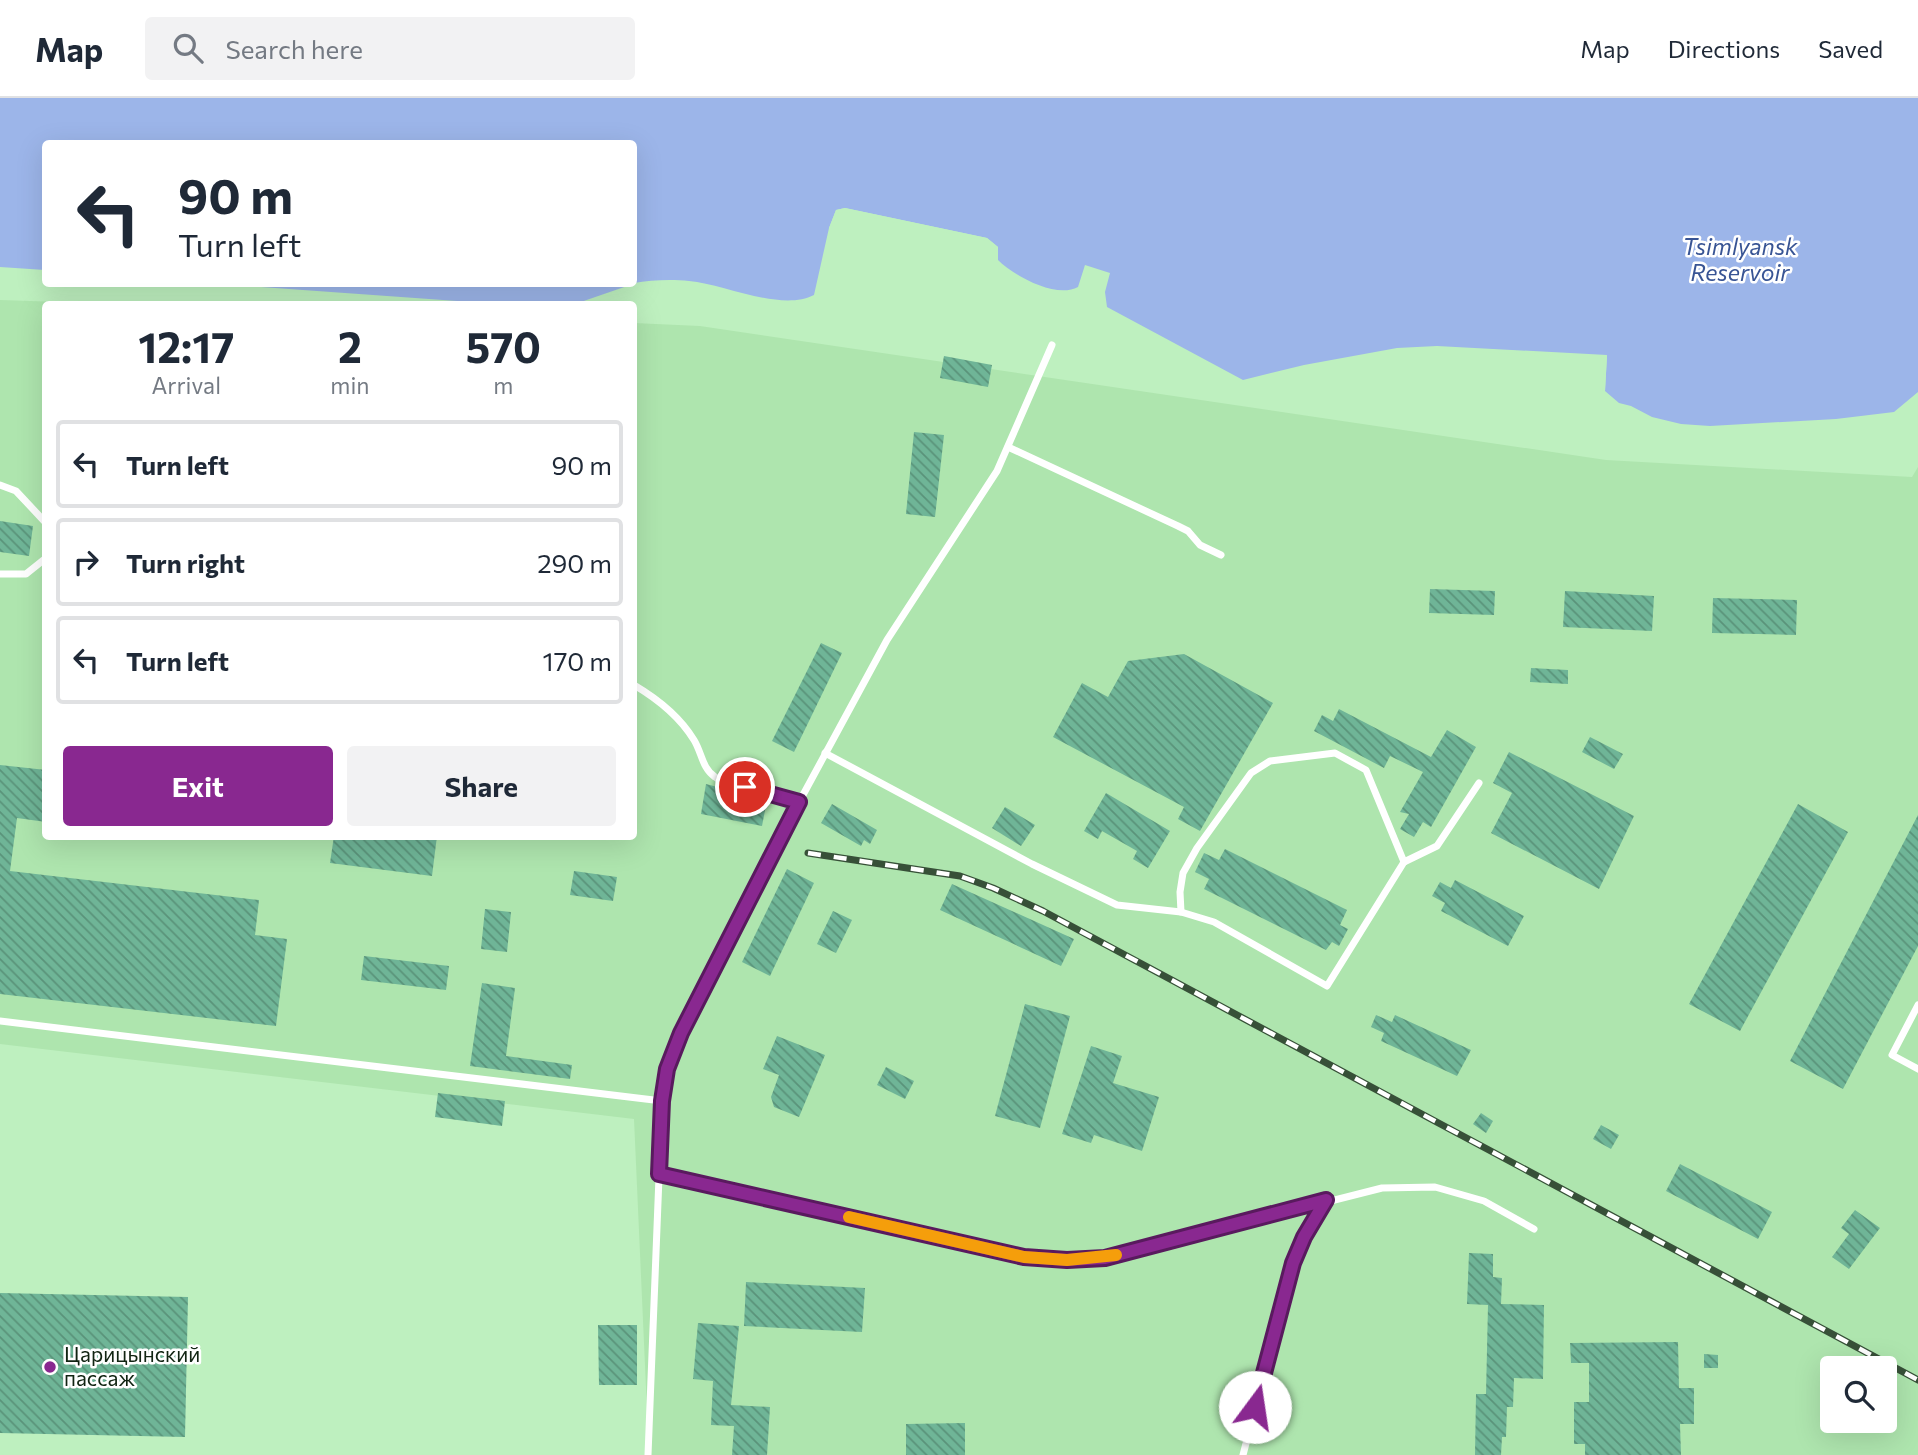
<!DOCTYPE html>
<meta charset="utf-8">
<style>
:root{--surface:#fff;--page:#f2f2f3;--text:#1f2937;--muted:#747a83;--line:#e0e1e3;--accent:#892890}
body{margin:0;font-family:Commissioner,sans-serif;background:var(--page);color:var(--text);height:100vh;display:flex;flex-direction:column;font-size:26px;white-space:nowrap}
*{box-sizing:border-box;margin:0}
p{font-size:23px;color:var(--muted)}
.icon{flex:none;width:38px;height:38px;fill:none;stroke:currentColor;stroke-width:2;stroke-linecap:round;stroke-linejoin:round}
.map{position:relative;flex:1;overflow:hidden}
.details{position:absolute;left:42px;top:203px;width:595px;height:539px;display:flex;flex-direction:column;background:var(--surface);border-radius:7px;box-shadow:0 7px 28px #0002}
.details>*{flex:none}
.top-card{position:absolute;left:42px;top:42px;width:595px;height:147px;border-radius:7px;box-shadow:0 7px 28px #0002;background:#fff;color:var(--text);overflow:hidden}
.fabs{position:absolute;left:1820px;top:1258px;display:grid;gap:14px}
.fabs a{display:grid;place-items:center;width:77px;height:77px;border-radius:7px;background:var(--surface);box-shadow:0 7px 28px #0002;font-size:35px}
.pin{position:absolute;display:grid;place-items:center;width:60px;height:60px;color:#fff;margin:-30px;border:4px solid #fff;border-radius:50%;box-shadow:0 2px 7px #0007}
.me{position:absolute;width:77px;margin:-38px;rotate:14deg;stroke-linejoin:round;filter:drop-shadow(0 0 5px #0008)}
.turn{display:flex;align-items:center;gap:24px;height:147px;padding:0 21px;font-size:32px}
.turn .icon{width:91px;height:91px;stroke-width:2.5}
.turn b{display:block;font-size:49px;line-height:60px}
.eta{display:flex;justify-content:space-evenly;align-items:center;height:119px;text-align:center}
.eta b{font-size:42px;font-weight:700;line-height:49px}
.primary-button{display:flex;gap:14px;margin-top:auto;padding:14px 21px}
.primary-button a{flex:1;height:80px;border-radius:7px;background:var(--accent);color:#fff;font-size:28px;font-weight:700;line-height:80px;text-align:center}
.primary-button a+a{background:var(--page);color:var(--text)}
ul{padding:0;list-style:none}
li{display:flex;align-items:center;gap:21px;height:88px;margin:0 14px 10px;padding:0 7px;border:4px solid var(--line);border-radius:7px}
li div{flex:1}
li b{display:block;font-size:26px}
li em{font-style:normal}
header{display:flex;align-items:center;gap:42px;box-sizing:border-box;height:98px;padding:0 35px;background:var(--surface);border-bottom:2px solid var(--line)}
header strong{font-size:33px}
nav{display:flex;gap:38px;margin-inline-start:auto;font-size:24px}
.search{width:490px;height:63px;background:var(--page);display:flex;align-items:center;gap:18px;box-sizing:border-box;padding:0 24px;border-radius:7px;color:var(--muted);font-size:26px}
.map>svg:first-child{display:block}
.built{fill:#aee5ae;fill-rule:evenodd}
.water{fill:#9cb5e9}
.pier{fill:#bef0bf}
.building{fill:url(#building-back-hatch)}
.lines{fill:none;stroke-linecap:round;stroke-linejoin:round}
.lane{stroke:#fff;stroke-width:7}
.rail-casing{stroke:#375038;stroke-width:7}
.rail{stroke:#fff;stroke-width:4.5;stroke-dasharray:13;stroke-linecap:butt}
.route-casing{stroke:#591a5e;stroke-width:18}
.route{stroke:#892890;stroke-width:12}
.slow{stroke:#f59e0b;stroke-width:12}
.poi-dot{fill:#892890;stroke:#fff;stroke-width:2.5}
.labels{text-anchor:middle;stroke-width:5;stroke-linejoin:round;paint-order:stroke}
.poi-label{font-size:21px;fill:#112412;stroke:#fff;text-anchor:start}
.water-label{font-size:23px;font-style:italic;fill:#385494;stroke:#fff}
</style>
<header>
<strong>Map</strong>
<div class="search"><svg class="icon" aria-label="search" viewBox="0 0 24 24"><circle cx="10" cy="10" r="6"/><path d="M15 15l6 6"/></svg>Search here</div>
<nav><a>Map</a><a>Directions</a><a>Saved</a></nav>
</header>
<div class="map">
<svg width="1918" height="1357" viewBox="0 0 1918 1357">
<defs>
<pattern id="building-back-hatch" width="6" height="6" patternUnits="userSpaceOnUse" patternTransform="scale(1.75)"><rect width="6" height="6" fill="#6fb597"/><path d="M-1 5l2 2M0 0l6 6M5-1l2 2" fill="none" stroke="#5a937a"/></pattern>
</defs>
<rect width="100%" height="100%" fill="#bef0bf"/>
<path class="built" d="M0,202L120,206H46V738H634V225L700,228L1606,362L1912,379L1918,369V1357H649L634,1021L0,946ZM1832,1270H1885V1323H1832Z"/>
<g class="water">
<path d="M0,0H1918V294L1894,314L1836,321L1710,328L1681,326L1652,319L1631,308L1619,305L1605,293L1607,257L1437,248L1397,250L1304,267L1243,282L1107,209L1105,194L1110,175L1085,167L1078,189C1056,201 1014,178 998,162V149L987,140L845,110L836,112L829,130L814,197C781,214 724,186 689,183C672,181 650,182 634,185V46H46L45,172L0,169Z"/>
<polygon points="220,186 633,186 575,206 491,206 486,203 471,204"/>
</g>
<g class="pier">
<polygon points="845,110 987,140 998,149 998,162 994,161 994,150 986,143 845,114 839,115 832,131 829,130 836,112"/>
<polygon points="1481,251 1607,258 1605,293 1602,293 1604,261 1481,254"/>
</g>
<g class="building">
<polygon points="944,258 992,267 988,289 940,280"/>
<polygon points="914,334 944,337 935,419 906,416"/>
<polygon points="0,423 33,428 29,458 0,454"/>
<polygon points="1430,491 1495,493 1494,517 1429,515"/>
<polygon points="1565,493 1654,498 1652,533 1563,529"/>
<polygon points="1713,500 1797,502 1796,537 1712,535"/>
<polygon points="821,545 842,555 794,654 772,643"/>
<polygon points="1184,556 1273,605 1200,733 1178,721 1184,709 1053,639 1082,585 1108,599 1128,563"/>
<polygon points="1531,570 1568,572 1568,586 1530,584"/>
<polygon points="1339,611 1431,659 1447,632 1476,649 1431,729 1423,724 1414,739 1400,731 1409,716 1400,714 1423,674 1390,658 1384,670 1314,633 1322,617 1333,623"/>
<polygon points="1590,639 1623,656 1614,671 1582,654"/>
<polygon points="1509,654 1634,718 1599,791 1491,735 1512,695 1493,685"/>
<polygon points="0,667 46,672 46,724 17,720 10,773 259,802 255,837 287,841 276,928 0,896"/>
<polygon points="706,686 767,702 762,728 701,716"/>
<polygon points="1106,695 1170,733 1148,770 1133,761 1137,753 1102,733 1098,741 1084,733"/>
<polygon points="832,706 877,732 870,746 864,742 861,748 821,725"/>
<polygon points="1798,706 1848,734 1740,933 1689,906"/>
<polygon points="1005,709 1035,727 1021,748 992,730"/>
<polygon points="1918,717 1918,848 1843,991 1790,963"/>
<polygon points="334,738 437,738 432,778 330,765"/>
<polygon points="1225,751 1347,812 1340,827 1348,831 1339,848 1332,844 1326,852 1204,791 1209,781 1195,774 1204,755 1219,762"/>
<polygon points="787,771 814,785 770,878 742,864"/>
<polygon points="574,773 617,779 613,803 570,797"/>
<polygon points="1455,782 1524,818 1508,848 1441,813 1445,805 1432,798 1440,784 1451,790"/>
<polygon points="952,786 1074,841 1061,868 940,812"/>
<polygon points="485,811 511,814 507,854 481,851"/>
<polygon points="833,813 852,822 836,855 817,846"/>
<polygon points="364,858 449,868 446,892 361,882"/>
<polygon points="482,885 515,890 506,958 572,967 570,981 470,968"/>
<polygon points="1025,906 1070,918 1040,1030 995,1018"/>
<polygon points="1376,917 1392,924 1395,917 1471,952 1457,978 1381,943 1384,935 1371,929"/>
<polygon points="777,938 825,957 799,1019 774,1009 771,999 779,977 763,971"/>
<polygon points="1091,948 1122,958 1113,985 1159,999 1142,1053 1094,1037 1091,1045 1062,1036"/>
<polygon points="886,969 914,983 905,1001 877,987"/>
<polygon points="438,995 505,1003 502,1028 435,1019"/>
<polygon points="1481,1015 1493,1023 1486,1035 1473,1026"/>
<polygon points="1601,1027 1619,1037 1611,1051 1593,1041"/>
<polygon points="1680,1066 1772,1114 1758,1141 1666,1093"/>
<polygon points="1855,1112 1880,1130 1849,1171 1832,1159 1849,1136 1841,1130"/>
<polygon points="1469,1155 1493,1156 1493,1179 1502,1180 1501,1206 1544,1207 1543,1281 1514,1280 1513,1309 1507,1309 1506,1339 1502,1339 1501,1357 1475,1357 1476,1296 1486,1296 1488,1207 1467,1206"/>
<polygon points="746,1184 865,1190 862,1234 744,1228"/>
<polygon points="0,1195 188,1199 185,1339 0,1335"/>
<polygon points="698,1225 739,1228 731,1307 770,1309 767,1357 732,1357 734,1328 711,1327 713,1283 693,1281"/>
<polygon points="598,1227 637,1227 637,1287 599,1287"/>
<polygon points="1678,1244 1679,1290 1694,1290 1694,1326 1680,1326 1681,1357 1585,1357 1585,1346 1574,1346 1574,1304 1589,1304 1589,1265 1571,1265 1570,1245"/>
<polygon points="1704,1256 1718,1257 1718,1270 1704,1270"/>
<polygon points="965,1325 965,1357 906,1357 906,1326"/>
</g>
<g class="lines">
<g class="lane">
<polyline points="1008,349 1178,428 1188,433 1200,447 1221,457"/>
<polyline points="0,387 16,393 46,425"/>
<polyline points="0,476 26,476 46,460"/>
<path d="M634,587C656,600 680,619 694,642C702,655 702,670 715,679C727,688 781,699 799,703"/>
<polyline points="825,655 1032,766 1117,807 1181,814 1214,824 1327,888 1404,764 1437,748 1479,685"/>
<polyline points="1181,814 1180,794 1183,775 1197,750 1251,675 1270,663 1335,655 1366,672 1404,764"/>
<polyline points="1918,907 1892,957 1918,971"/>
<polyline points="0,923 662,1003"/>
<polyline points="659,1076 1024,1159 1067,1162 1105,1160 1382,1090 1435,1089 1484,1103 1534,1131"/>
<polyline points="648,1357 662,1003 667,971 681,935 784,732 887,542 997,373 1052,247"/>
<polyline points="1243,1357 1293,1165 1304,1139 1326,1103"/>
</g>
<defs>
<polyline id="rail" points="808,755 960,778 993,790 1043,813 1918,1282"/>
</defs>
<use href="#rail" class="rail-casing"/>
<use href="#rail" class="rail"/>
</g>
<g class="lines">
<defs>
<polyline id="route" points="745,689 799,704 681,935 667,971 662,1003 659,1076 1024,1159 1067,1162 1105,1160 1326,1102 1304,1139 1293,1165 1255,1309"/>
</defs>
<use href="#route" class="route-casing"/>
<use href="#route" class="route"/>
<polyline class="slow" points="849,1119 1024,1159 1067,1162 1116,1157"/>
</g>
<circle class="poi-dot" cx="50" cy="1269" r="7"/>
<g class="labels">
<g class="poi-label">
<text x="64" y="1264">Царицынский<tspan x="64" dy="24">пассаж</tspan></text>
</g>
<g class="water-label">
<text x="1740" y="157">Tsimlyansk<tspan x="1740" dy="26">Reservoir</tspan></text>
</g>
</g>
</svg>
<div class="fabs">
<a><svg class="icon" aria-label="search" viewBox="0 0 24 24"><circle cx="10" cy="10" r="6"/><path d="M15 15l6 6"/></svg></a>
</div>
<div class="pin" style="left:745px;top:689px;background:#d93025"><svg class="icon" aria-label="arrive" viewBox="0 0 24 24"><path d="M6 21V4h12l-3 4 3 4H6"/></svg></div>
<svg class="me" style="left:1255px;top:1309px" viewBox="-20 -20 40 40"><circle r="19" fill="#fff"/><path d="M0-13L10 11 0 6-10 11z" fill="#892890"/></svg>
<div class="top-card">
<div class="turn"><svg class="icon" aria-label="left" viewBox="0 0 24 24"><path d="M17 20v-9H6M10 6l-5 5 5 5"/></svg><div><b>90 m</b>Turn left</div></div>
</div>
<section class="details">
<div class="eta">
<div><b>12:17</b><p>Arrival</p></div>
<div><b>2</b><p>min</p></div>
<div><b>570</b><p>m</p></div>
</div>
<ul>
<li><svg class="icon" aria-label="left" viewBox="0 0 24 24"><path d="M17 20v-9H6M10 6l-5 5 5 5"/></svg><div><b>Turn left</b></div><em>90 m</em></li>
<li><svg class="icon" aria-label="right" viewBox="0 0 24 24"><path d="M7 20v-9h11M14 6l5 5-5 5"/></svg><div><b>Turn right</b></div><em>290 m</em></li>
<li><svg class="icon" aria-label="left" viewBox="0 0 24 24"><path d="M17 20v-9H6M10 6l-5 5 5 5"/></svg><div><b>Turn left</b></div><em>170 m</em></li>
</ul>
<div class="primary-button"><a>Exit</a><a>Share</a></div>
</section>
</div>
